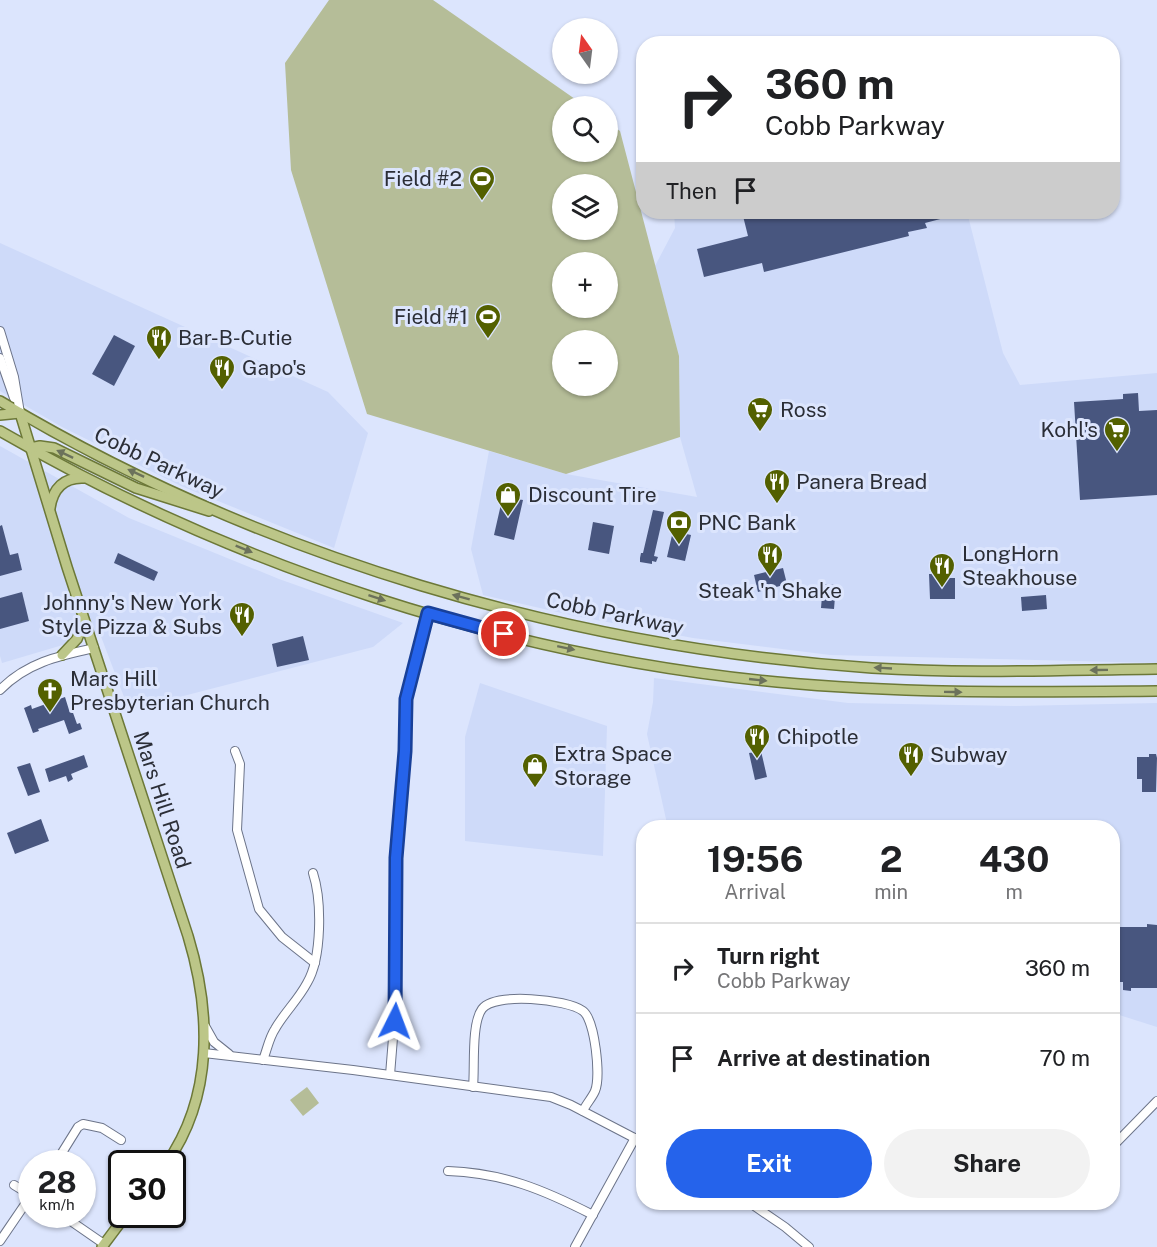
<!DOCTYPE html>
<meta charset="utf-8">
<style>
:root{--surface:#fff;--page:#f2f2f2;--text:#202124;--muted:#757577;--line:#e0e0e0;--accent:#2563eb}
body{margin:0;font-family:"Public Sans",sans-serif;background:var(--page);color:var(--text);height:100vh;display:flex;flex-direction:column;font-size:22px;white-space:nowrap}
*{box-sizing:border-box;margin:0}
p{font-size:20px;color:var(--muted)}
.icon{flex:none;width:33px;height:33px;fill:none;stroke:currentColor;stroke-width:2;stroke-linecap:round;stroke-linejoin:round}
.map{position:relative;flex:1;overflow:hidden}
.panel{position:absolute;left:636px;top:820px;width:484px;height:390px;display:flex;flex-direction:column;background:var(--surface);border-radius:24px;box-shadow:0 2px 4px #0004}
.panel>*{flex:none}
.hud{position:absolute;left:636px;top:36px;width:484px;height:183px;border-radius:24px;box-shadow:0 2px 4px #0004;background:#fff;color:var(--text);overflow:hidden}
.needle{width:39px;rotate:346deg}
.controls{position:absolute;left:552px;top:18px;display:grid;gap:12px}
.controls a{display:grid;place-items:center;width:66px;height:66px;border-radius:50%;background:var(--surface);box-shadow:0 2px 4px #0004;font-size:30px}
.speed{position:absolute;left:18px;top:1150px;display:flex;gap:12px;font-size:30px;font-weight:700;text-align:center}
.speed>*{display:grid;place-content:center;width:78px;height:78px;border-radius:50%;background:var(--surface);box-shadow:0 2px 4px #0004;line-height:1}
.speed small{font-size:15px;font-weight:400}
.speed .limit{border:3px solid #111;border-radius:9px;background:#fff;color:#111}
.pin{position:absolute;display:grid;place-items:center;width:51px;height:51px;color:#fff;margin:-26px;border:3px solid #fff;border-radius:50%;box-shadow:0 2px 6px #0007}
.me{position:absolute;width:66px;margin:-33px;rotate:3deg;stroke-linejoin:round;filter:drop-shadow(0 0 4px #0008)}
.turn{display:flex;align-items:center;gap:21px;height:126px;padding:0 30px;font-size:27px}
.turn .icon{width:78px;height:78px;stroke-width:2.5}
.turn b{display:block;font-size:42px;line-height:51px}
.then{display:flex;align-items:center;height:57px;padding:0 30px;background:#0003;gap:12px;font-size:22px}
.eta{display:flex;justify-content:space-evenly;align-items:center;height:102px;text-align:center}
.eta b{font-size:36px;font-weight:700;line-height:42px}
.primary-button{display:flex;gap:12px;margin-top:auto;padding:12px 30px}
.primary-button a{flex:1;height:69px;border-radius:36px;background:var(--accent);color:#fff;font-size:24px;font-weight:700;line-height:69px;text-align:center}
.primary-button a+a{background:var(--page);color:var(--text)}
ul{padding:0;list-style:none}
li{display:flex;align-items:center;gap:18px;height:90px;padding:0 30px;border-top:2px solid var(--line)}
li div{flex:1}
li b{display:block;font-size:22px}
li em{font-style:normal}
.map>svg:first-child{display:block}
.built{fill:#cedaf9}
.green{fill:#b5bd98;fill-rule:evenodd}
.building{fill:#48567f}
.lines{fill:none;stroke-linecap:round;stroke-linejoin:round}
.minor-casing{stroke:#6c7489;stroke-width:10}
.major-casing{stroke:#6c7838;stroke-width:12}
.minor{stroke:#fff;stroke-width:8}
.major{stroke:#bcc688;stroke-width:9}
.oneway{fill:#6c725b}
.route-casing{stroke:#184099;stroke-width:15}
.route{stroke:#2563eb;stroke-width:10}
.labels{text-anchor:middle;stroke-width:6;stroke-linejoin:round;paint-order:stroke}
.poi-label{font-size:21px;fill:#2b2e37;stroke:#dce5fd;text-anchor:start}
.street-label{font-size:21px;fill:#2b2e37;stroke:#dce5fd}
</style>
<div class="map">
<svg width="1157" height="1247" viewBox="0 0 1157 1247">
<rect width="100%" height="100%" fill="#dce5fd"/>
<g class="built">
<polygon points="674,212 967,212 1003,353 1020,385 1157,373 1157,663 830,655 693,638 575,616 483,595 471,549 489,451 566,474 697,497 680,437 679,356 655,266 675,228"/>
<polygon points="0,243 328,392 368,433 334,548 181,486 62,427 0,391"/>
<polygon points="0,446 129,518 279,579 403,623 373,647 129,710 100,634 2,663 0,656"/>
<polygon points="654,678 848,703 1013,706 1157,703 1157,1027 1113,1013 1113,828 668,828 647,734 653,702"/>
<polygon points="480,683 607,726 603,856 465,841 465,737"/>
</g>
<g class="green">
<path d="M329,0H433L585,106H562V152H608V123L620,131L679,356L680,437L566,474L367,414L291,170L285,63ZM562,184H608V230H562ZM608,262V308H562V262ZM608,340V386H562V340Z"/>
<polygon points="307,1087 319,1103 303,1116 290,1100"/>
</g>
<g class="building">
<polygon points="742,212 946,212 948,217 925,223 927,228 908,232 909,236 764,272 762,263 704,277 697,249 748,236"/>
<polygon points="114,335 135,346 114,386 92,374"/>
<polygon points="1138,393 1139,411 1157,410 1157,495 1080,500 1074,402 1123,399 1123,394"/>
<polygon points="504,491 518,494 517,499 523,500 514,540 494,535"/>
<polygon points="653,510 664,512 654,556 658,557 656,562 652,561 652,564 640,562 640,558 641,553 643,553"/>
<polygon points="593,522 614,526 609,554 588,550"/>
<polygon points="2,525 10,555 18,553 22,570 0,576 0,526"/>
<polygon points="673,531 691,535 685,561 667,557"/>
<polygon points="118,553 158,572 154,581 114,563"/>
<polygon points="783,568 787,584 758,592 754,575"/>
<polygon points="935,569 949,569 949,578 955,578 955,599 930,599 929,574 936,574"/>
<polygon points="823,584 836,585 834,609 821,608"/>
<polygon points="22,592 29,621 0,629 0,598"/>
<polygon points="1046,595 1047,609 1022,611 1021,597"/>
<polygon points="303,636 309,660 277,667 272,644"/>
<polygon points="65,697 69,710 72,710 77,724 80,723 82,729 69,734 64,720 38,729 39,731 33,733 24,708 31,705 32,709"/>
<polygon points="761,751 767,777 755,780 749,753"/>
<polygon points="1149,754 1156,754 1157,758 1156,792 1142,792 1142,779 1137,779 1137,757 1149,757"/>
<polygon points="84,755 88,767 71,774 73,779 68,782 66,776 49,782 45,769"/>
<polygon points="30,763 40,792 28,796 17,767"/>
<polygon points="41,819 49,841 15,854 7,833"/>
<polygon points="1147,924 1157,925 1157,988 1131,988 1131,991 1123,990 1123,982 1113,982 1113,927 1147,927"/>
</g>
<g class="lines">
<defs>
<g id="minor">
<polyline points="0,331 14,377 20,413"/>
<polyline points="0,358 14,398"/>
<path d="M0,690C26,663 58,656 94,648"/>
<polyline points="235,751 240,764 237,830 259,909 282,937 315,963"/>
<polyline points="205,1026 214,1042 229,1054"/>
<polyline points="204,1053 353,1070 551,1097 571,1105 644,1143"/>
<path d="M263,1060C267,1050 269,1038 275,1029C284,1013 298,1000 307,983C322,958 322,901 313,873"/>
<polyline points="390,1075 396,1001 396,858 405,751 406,699 428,613"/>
<path d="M473,1087C475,1068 471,1024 482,1009C494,992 567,999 583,1011C595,1020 601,1077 595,1091C592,1098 586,1104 583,1111"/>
<polyline points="1113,1146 1157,1101"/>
<polyline points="55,1164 78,1127 83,1124 102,1128 121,1140"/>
<path d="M448,1171C504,1173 544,1190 593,1215"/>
<polyline points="14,1185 32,1196"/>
<polyline points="750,1203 785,1227 809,1247"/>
<polyline points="880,1203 947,1203"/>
<polyline points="62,1215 104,1244"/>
<polyline points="0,1241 32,1194"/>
<polyline points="575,1247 635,1138"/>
</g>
<g id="major">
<path d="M0,401C263,558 568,647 872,668C967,674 1062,670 1157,669"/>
<path d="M20,413L67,567L188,936C211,1012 214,1096 166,1164"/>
<polyline points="0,415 20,413"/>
<path d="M0,431C235,567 506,656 777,682C903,694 1030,692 1157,691"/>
<polyline points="30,448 40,446 54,448 136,488 209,511"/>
<path d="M50,508C53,488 64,477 84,478"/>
<polyline points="62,655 77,639 84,621"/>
<polyline points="102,1247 126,1215"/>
</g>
</defs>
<use href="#minor" class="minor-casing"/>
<use href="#major" class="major-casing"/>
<use href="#minor" class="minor"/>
<use href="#major" class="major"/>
</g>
<defs><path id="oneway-solid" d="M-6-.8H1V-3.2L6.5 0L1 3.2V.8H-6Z" transform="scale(1.5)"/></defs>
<g class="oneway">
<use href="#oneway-solid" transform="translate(65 454) rotate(-155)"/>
<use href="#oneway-solid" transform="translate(136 473) rotate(-155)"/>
<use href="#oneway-solid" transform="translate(244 549) rotate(22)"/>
<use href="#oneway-solid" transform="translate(461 597) rotate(-165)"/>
<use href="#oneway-solid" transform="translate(377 598) rotate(18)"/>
<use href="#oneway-solid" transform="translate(566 648) rotate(12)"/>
<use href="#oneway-solid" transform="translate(883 668) rotate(-177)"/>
<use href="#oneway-solid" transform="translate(1099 670) rotate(179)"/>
<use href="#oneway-solid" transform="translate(758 680) rotate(6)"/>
<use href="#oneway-solid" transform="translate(953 692) rotate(1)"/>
</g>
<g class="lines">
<defs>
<polyline id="route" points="395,1021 396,858 405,751 406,699 428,613 504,634"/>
</defs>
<use href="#route" class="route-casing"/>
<use href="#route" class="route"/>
</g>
<defs>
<symbol id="stadium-pin" viewBox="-11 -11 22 30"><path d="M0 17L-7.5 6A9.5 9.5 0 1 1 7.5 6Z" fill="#536000" stroke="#dce5fd"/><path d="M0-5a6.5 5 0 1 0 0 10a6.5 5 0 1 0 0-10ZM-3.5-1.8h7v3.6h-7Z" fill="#fff"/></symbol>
<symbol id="restaurant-pin" viewBox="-11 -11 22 30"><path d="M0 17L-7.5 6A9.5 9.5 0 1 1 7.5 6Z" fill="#536000" stroke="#dce5fd"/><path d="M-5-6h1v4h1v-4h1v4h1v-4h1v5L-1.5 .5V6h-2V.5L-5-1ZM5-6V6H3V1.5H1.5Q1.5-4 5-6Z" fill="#fff"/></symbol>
<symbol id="supermarket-pin" viewBox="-11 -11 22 30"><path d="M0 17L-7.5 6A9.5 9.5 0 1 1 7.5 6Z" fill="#536000" stroke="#dce5fd"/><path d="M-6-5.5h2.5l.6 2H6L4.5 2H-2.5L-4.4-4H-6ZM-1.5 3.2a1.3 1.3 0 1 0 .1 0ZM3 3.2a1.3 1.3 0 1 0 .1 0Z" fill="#fff"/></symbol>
<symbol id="shop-pin" viewBox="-11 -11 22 30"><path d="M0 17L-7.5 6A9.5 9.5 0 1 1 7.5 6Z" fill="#536000" stroke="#dce5fd"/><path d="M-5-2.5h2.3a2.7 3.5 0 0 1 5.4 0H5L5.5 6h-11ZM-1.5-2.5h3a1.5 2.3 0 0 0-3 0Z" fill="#fff"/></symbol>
<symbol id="bank-pin" viewBox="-11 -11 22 30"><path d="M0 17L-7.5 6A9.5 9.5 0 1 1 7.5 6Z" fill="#536000" stroke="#dce5fd"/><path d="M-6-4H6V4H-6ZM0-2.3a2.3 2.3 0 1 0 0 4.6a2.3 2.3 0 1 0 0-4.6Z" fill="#fff"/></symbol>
<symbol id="church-pin" viewBox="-11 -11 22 30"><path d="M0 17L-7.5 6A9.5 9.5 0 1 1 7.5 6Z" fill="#536000" stroke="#dce5fd"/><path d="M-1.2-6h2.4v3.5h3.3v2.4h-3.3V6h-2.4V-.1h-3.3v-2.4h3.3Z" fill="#fff"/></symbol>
</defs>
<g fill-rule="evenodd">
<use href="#stadium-pin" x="467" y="164" width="30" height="40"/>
<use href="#stadium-pin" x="473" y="302" width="30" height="40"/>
<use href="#restaurant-pin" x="144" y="323" width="30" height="40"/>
<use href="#restaurant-pin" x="207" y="353" width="30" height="40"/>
<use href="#supermarket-pin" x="745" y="395" width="30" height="40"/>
<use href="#supermarket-pin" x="1102" y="415" width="30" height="40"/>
<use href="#restaurant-pin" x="762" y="467" width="30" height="40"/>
<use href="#shop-pin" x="493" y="480" width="30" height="40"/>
<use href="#bank-pin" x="664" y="508" width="30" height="40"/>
<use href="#restaurant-pin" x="755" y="540" width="30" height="40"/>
<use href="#restaurant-pin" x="927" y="551" width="30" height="40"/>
<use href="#restaurant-pin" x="227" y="600" width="30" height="40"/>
<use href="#church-pin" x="35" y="676" width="30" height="40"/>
<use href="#restaurant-pin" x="742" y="722" width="30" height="40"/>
<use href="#restaurant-pin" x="896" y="740" width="30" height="40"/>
<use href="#shop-pin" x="520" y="751" width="30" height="40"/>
</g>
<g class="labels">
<g class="poi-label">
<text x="462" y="186" text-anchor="end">Field #2</text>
<text x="468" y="324" text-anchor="end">Field #1</text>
<text x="178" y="345">Bar-B-Cutie</text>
<text x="242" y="375">Gapo's</text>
<text x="780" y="417">Ross</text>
<text x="1098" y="437" text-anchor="end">Kohl's</text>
<text x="796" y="489">Panera Bread</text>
<text x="528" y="502">Discount Tire</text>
<text x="698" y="530">PNC Bank</text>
<text x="962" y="561">LongHorn<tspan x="962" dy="24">Steakhouse</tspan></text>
<text x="770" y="598" text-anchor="middle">Steak 'n Shake</text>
<text x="222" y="610" text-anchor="end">Johnny's New York<tspan x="222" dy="24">Style Pizza &amp; Subs</tspan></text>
<text x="70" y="686">Mars Hill<tspan x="70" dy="24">Presbyterian Church</tspan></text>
<text x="777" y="744">Chipotle</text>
<text x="554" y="761">Extra Space<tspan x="554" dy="24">Storage</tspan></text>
<text x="930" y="762">Subway</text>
</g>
<g class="street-label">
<text transform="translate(159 463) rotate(25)" y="7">Cobb Parkway</text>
<text transform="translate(615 614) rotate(12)" y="7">Cobb Parkway</text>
<text transform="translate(162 800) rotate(72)" y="7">Mars Hill Road</text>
</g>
</g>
</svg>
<div class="controls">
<a><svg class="needle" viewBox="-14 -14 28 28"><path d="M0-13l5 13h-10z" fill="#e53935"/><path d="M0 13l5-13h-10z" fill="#757577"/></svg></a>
<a><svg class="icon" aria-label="search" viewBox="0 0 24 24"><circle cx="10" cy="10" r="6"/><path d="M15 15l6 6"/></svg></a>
<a><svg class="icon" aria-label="layers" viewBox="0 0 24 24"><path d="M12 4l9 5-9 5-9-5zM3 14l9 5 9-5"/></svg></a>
<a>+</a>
<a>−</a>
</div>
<div class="speed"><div>28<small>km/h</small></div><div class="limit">30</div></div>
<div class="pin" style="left:504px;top:634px;background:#d93025"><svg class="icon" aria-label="arrive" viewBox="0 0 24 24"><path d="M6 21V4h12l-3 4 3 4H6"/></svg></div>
<svg class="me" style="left:395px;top:1021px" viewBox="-20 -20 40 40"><path d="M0-17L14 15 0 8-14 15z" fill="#2563eb" stroke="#fff" stroke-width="4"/></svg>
<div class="hud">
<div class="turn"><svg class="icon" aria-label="right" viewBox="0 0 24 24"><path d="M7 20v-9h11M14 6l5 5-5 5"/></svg><div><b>360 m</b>Cobb Parkway</div></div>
<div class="then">Then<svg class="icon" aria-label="arrive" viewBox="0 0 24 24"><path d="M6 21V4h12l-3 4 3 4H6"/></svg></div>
</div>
<section class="panel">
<div class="eta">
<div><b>19:56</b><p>Arrival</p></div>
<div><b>2</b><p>min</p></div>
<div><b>430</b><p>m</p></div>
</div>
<ul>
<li><svg class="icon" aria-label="right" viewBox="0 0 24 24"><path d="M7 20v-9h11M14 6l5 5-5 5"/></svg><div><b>Turn right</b><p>Cobb Parkway</p></div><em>360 m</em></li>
<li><svg class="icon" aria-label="arrive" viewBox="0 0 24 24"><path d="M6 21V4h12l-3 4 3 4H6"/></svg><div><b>Arrive at destination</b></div><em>70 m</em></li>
</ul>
<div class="primary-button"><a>Exit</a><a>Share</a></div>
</section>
</div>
